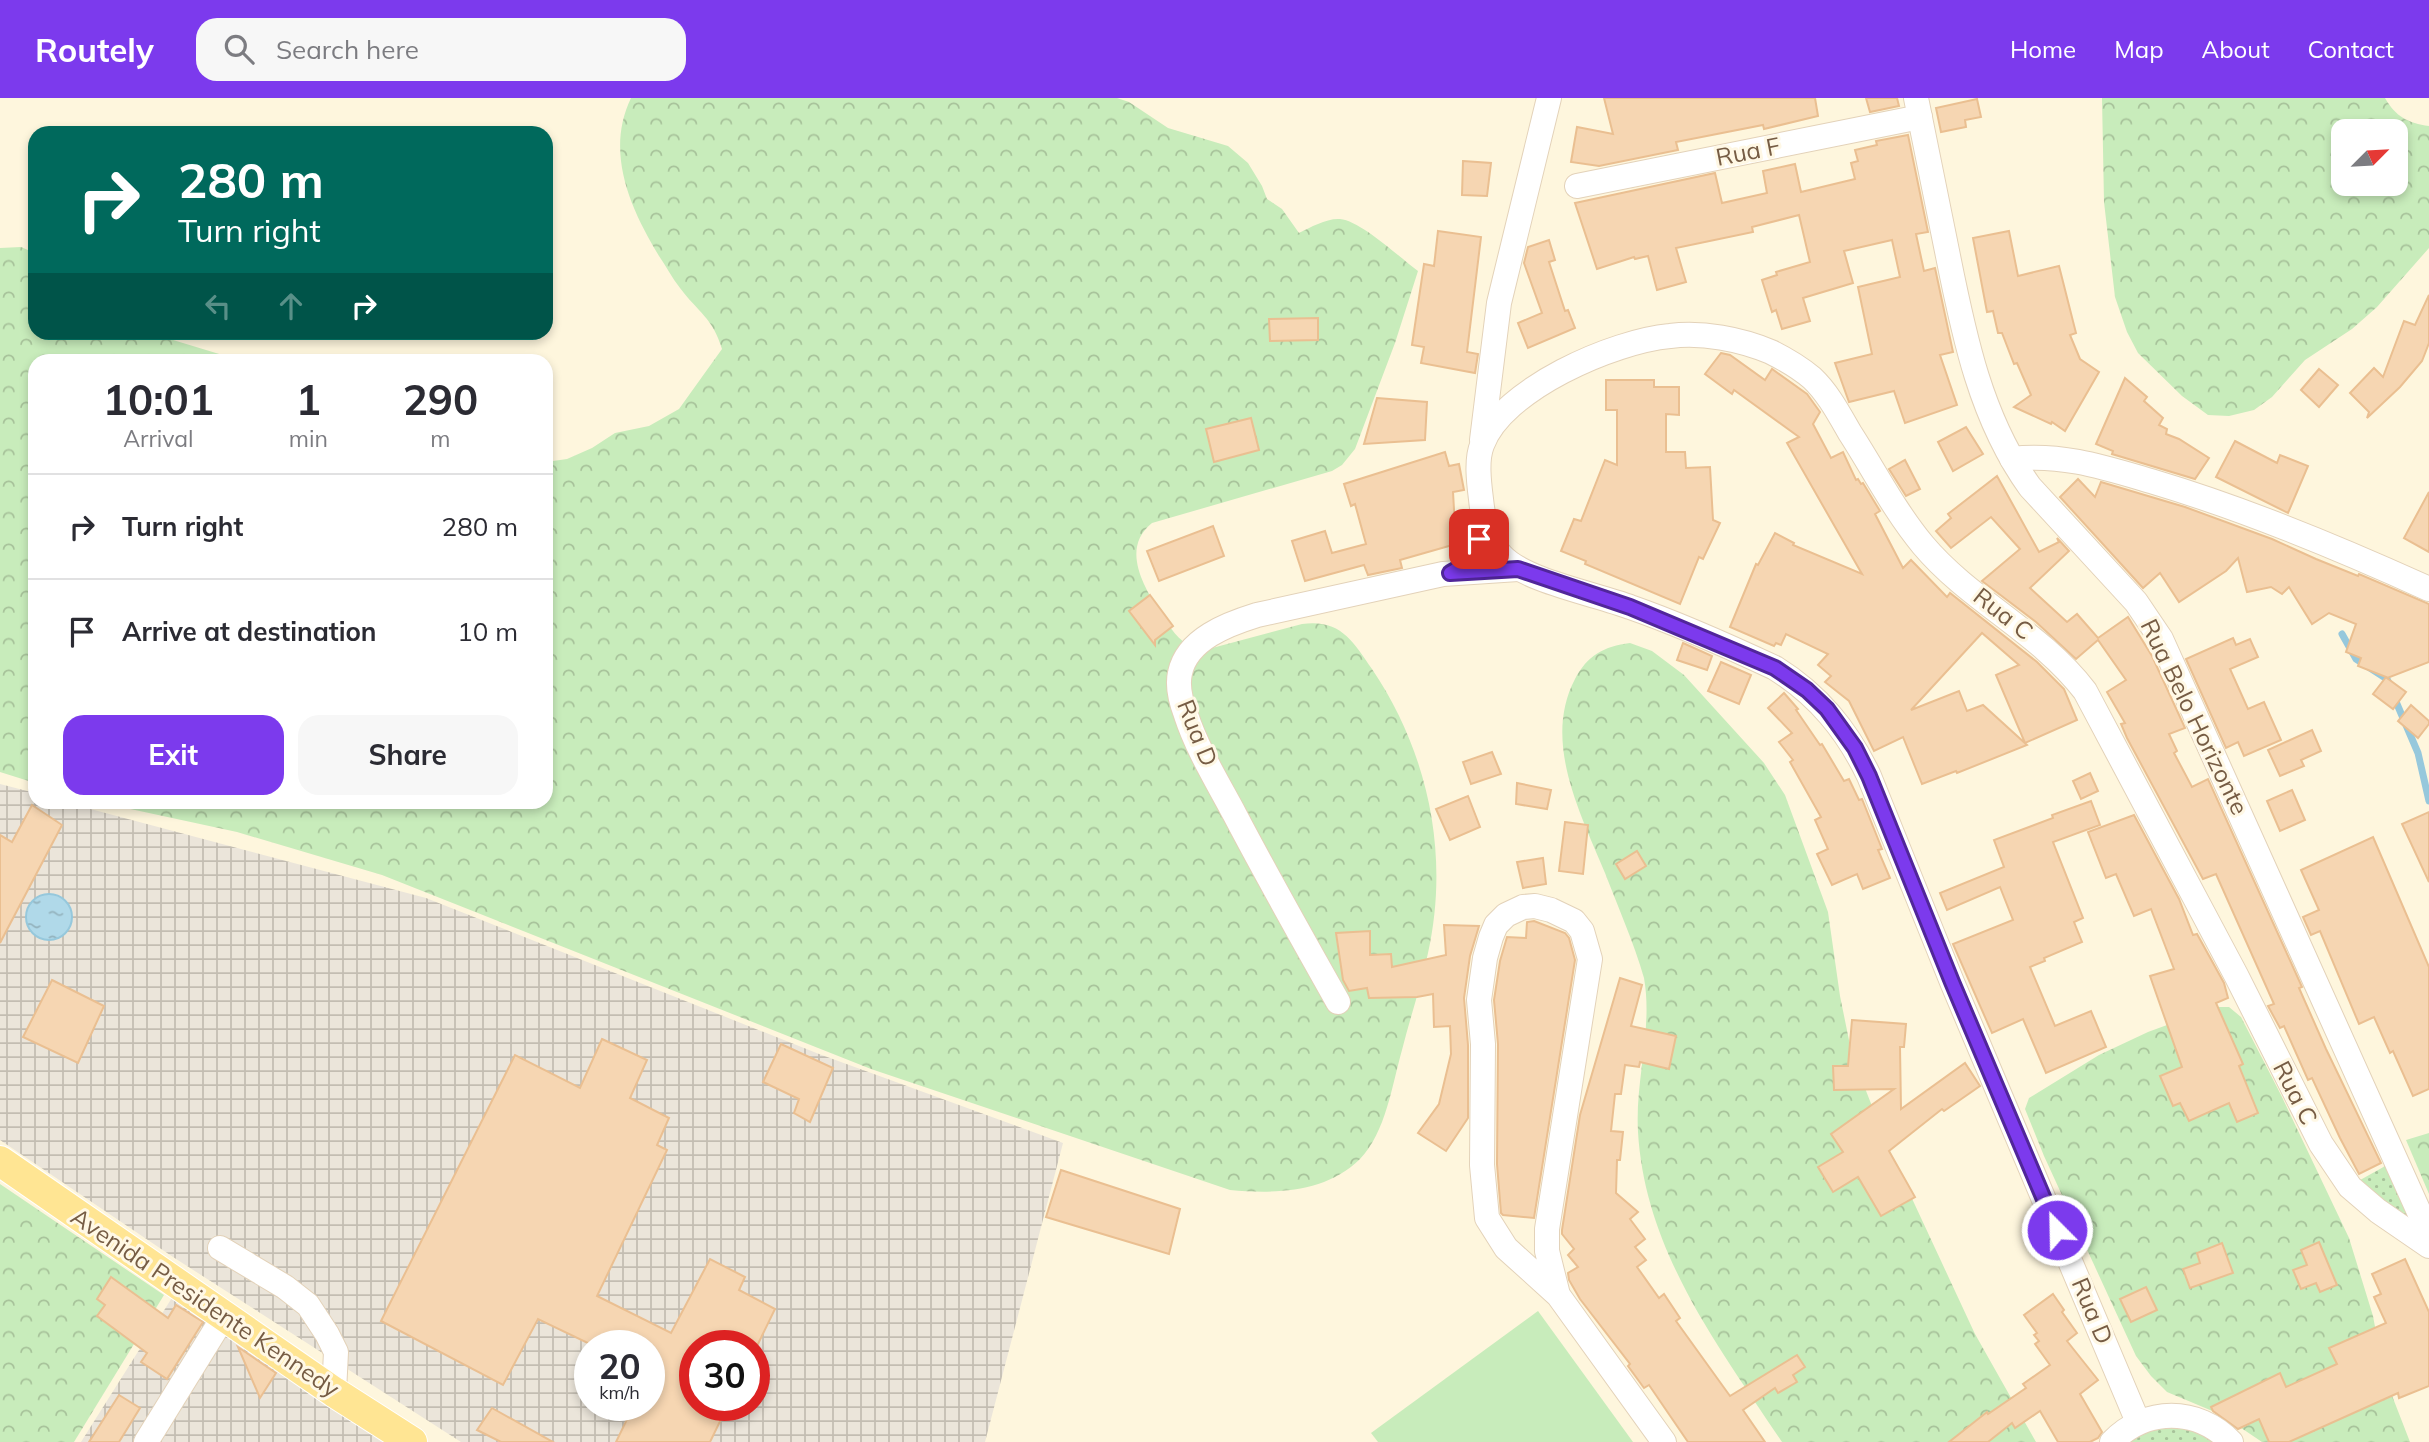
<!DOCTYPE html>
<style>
:root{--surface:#fff;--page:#f7f7f7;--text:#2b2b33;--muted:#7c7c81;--line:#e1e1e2;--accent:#7c3aed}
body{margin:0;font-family:Mulish,sans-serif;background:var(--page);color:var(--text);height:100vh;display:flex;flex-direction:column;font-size:26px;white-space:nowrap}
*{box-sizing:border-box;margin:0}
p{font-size:23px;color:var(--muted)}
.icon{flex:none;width:38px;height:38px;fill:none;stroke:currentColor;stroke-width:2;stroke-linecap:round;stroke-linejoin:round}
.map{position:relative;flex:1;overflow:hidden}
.drawer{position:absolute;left:28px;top:256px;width:525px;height:455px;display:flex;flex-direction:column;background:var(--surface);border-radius:21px;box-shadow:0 4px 10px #0003}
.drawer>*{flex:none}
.guide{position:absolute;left:28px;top:28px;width:525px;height:214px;border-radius:21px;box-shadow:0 4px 10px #0003;background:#00695c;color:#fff;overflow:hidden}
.needle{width:46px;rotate:66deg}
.buttons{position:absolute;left:2331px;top:21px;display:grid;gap:14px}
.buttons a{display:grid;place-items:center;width:77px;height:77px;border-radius:14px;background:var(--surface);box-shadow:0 4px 10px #0003;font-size:35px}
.speed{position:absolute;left:574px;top:1232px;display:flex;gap:14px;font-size:35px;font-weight:700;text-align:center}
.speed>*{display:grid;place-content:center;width:91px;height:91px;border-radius:50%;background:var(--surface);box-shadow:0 4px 10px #0003;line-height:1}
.speed small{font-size:18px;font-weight:400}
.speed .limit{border:10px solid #d22;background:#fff;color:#111}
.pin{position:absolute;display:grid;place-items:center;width:60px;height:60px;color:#fff;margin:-30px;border-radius:14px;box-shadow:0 4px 10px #0006}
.me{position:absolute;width:77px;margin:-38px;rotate:337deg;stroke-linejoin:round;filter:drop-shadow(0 0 5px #0008)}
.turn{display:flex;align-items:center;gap:24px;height:147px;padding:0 35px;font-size:32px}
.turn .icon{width:91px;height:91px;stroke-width:2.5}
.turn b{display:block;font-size:49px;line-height:60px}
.lanes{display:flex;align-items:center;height:66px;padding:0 35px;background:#0003;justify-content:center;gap:35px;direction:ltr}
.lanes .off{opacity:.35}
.eta{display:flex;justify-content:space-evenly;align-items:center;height:119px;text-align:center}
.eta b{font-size:42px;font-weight:700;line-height:49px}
.cta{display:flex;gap:14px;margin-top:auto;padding:14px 35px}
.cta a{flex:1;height:80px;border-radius:21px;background:var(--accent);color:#fff;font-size:28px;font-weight:700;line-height:80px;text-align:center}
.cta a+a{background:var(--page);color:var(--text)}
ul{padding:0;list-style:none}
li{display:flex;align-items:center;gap:21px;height:105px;padding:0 35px;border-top:2px solid var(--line)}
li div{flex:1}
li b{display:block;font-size:26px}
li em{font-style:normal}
header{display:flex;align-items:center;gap:42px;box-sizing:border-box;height:98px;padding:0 35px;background:var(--accent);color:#fff}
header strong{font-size:33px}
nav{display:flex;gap:38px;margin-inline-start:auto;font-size:24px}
.search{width:490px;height:63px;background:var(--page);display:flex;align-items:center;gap:18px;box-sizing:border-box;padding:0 24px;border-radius:21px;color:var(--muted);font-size:26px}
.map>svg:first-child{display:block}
.industrial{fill:url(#industrial-grid);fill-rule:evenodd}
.forest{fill:url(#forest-crowns);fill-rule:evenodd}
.park{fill:url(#park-dots)}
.pitch{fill:#c8ecbb}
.water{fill:url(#water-ripples);stroke:#96c8dc;stroke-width:2}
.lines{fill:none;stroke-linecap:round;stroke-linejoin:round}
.stream{stroke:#96c8dc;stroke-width:7}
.building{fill:#f6d6b2;stroke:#eabf91;stroke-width:2}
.minor-casing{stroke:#e3d2b9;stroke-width:26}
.major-casing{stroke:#fff;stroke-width:32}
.minor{stroke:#fff;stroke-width:24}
.major{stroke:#ffe593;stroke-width:30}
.route-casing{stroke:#51269a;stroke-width:18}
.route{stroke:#7c3aed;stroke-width:12}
.labels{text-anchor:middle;stroke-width:6;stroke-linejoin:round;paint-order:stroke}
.street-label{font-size:24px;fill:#765c44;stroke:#fff8e5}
</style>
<header>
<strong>Routely</strong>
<div class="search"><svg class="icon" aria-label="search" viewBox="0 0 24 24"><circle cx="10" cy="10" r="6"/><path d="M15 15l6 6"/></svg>Search here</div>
<nav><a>Home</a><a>Map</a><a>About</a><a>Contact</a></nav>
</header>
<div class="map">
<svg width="2429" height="1344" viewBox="0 0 2429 1344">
<defs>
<pattern id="industrial-grid" width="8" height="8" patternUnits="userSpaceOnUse" patternTransform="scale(1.75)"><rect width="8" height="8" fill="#ebe5da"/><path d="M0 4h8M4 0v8" fill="none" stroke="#c3bdb2"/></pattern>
<pattern id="forest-crowns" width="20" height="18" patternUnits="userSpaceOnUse" patternTransform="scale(1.75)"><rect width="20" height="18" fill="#c8ecbb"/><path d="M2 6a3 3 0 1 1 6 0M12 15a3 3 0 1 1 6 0" fill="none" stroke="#a7c29a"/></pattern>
<pattern id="park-dots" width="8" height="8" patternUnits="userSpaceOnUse" patternTransform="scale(1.75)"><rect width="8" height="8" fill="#c8ecbb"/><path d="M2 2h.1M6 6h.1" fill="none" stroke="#a7c29a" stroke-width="1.8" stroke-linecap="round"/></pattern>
<pattern id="water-ripples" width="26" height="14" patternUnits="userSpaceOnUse" patternTransform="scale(1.75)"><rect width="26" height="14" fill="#b0d9e9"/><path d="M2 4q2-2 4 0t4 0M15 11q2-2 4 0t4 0" fill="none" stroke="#94b3be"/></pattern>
</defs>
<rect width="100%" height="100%" fill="#fef6dd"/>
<g class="industrial">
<path d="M0,686L35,695V704H64L426,800L819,956L1063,1045L985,1344H461L173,1159L0,1042ZM590,1248H649V1307H590ZM695,1248H754V1307H695Z"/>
<polygon points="175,1195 398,1344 81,1344"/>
</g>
<g class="forest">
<path d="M631,0H1117L1129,4L1168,30L1228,48L1248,65L1262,88L1267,101L1282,111L1299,135C1311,129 1327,120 1340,121C1361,123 1399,159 1418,173L1395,245L1355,351L1342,367L1332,373L1152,425C1121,450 1143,487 1159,513C1167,524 1175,539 1187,546C1191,549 1197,551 1201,553L1302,526C1340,521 1352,542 1372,571C1428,654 1450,756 1428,855C1421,888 1410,920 1402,952C1392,987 1386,1034 1360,1061C1326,1095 1274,1096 1230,1092L871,971L382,777L237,734L98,704H546V364L567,361L592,350L615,335L649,328L679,311L722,251C713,220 698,214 680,190C672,180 666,168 659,158C630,110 605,54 631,0Z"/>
<path d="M2102,0H2385C2396,19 2408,25 2429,28V150L2377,209L2352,231L2305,262L2272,299L2254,312L2229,318L2208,317L2182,298L2138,255L2127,234L2115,199L2104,104ZM2343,33H2396V86H2343Z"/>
<polygon points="21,149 35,155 35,234 150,235 239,262 35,262 35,685 0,674 0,150"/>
<path d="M1630,545L1652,553L1684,577L1764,665L1785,697L1828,814L1840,898L1852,957L1888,1049L1975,1236L2036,1344H1782C1718,1248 1645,1153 1638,1034C1635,982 1653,931 1644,880C1634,845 1618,809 1605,775C1581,716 1542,644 1575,581C1587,558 1604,548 1630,545Z"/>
<polygon points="2216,909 2229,909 2241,919 2281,997 2349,1140 2373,1218 2384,1277 2410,1344 2262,1344 2222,1317 2167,1294 2151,1278 2136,1258 2044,1058 2025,1011 2029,1000 2099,957 2148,934"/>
<polygon points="2429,1035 2429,1096 2406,1042"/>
<polygon points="0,1086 164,1197 74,1344 0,1344"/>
</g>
<g class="park">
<polygon points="2396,1062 2429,1138 2353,1086"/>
<polygon points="2151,1321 2230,1344 2114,1344"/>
</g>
<polygon class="pitch" points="1538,1213 1633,1344 1378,1344 1371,1335"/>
<circle class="water" cx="49" cy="819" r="23"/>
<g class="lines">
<g class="stream">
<polyline points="2342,536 2356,561 2387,581 2390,588"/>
<polyline points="2394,599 2418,655 2429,703"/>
</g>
</g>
<g class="building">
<polygon points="1604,0 1815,0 1818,18 1764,31 1763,27 1676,44 1678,52 1599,68 1571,64 1577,29 1613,36"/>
<polygon points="1866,0 1897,0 1899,8 1870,14"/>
<polygon points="1977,1 1981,19 1965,22 1966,29 1941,34 1936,10"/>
<polygon points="1908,37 1928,134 1916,136 1924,173 1935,170 1953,254 1940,257 1957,307 1905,325 1894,293 1849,304 1835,265 1872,256 1858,189 1900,179 1892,142 1844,153 1853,185 1803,200 1810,223 1782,231 1776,212 1772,214 1762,182 1777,177 1776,174 1810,164 1799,117 1752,129 1753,134 1676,150 1686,184 1657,192 1648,158 1635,161 1634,159 1597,171 1575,105 1715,75 1722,105 1767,95 1763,73 1795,66 1801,94 1855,81 1851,65 1858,63 1855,52 1877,47 1876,43"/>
<polygon points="1463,63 1491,65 1487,98 1462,97"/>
<polygon points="1438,133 1481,139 1467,254 1478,256 1475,275 1421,265 1424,249 1412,247 1424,166 1434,168"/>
<polygon points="2009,133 2018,178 2059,168 2076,235 2070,237 2080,261 2099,274 2065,333 2052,324 2051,326 2014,309 2031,297 2017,265 2014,266 2002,235 1998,235 1993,213 1987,214 1973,140"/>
<polygon points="1549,142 1555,162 1549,164 1565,213 1568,212 1575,230 1528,250 1518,225 1542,215 1524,165 1528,149"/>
<polygon points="2429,197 2429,245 2422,263 2400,289 2367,320 2369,314 2350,295 2374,270 2383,279 2404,223 2415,227"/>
<polygon points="1318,220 1318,242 1270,243 1269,221"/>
<polygon points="1721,255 1730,257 1765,282 1772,271 1807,296 1820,314 1813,326 1831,360 1843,354 1856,382 1858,381 1861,386 1863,385 1880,413 1875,416 1903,470 1911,462 1947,499 1950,495 2037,564 2064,591 2077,622 2025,645 1996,577 2019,567 1982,535 1911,612 1959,593 1967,613 1983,607 2027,647 1957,675 1956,673 1922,686 1903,639 1874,653 1849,603 1825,584 1831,578 1818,567 1828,556 1786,536 1781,547 1776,545 1774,548 1730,529 1756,466 1758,467 1775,435 1794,445 1793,447 1862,476 1787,345 1799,339 1734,292 1732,296 1705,276"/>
<polygon points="2319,271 2338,287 2319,309 2301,292"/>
<polygon points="2125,280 2147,299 2144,303 2163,320 2159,327 2167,331 2166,336 2179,341 2209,360 2195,381 2112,356 2113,353 2096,346"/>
<polygon points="1606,282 1654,282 1654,289 1679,289 1679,317 1666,316 1666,354 1685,354 1686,370 1710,369 1713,422 1720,425 1703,461 1699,459 1680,506 1585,466 1586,463 1561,453 1574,421 1581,423 1605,362 1617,367 1617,312 1606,312"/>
<polygon points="1377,300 1427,304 1425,342 1364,346"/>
<polygon points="1251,320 1259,352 1214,364 1206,331"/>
<polygon points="1966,329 1983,356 1953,373 1938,344"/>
<polygon points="2235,343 2277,365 2280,357 2308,368 2288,415 2216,379"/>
<polygon points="1445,354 1449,368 1459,366 1464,392 1453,394 1456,446 1400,462 1402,470 1368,477 1364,467 1305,483 1292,443 1325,433 1332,455 1366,446 1355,406 1351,408 1344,386"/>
<polygon points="1905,362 1920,391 1906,398 1889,371"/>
<polygon points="1997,378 2039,454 2059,444 2057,440 2069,453 2030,490 2067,524 2077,516 2098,540 2128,519 2152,558 2185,630 2169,636 2177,653 2174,655 2192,689 2208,681 2302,889 2299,890 2326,951 2381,1065 2359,1076 2340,1040 2312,980 2308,982 2284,928 2280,930 2268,908 2274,906 2216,776 2203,781 2127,640 2121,626 2125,625 2107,594 2126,582 2098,542 2076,561 2036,524 1982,483 2020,451 1991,419 1951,450 1936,433 1951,420 1948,416"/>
<polygon points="2078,381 2095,399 2101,384 2185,409 2272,441 2316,461 2358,478 2359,476 2429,506 2429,564 2387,580 2406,594 2393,611 2373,596 2386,579 2358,568 2361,560 2346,554 2356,526 2329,515 2312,526 2289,489 2282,496 2271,489 2247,494 2238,460 2226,473 2179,504 2160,475 2143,490 2060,399"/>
<polygon points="2429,394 2429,454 2404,440"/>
<polygon points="1213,428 1224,458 1159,483 1147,453"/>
<polygon points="1150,497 1173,528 1155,542 1155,547 1129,513"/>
<polygon points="2233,540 2236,547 2250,541 2258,559 2230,571 2248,611 2264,604 2281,642 2244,658 2238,644 2226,650 2186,561"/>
<polygon points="1683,545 1712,558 1707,572 1677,562"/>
<polygon points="1721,564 1751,577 1739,606 1708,593"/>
<polygon points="1784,595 1798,611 1796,612 1820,647 1822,646 1844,683 1849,681 1859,702 1862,701 1882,751 1878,752 1890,780 1863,791 1857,776 1832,787 1817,756 1828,751 1815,722 1821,719 1790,664 1793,662 1779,644 1792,635 1768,610"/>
<polygon points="2411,607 2429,623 2429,626 2418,640 2398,623"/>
<polygon points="2312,632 2321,653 2301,662 2304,668 2280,678 2268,652"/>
<polygon points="1492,654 1501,676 1471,686 1463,664"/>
<polygon points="2090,675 2098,693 2081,701 2073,683"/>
<polygon points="1517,685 1551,692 1547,711 1516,706"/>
<polygon points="2292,692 2305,722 2280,733 2267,703"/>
<polygon points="1468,698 1480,729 1450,742 1436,711"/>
<polygon points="2091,703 2100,727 2053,744 2083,820 2074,824 2082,844 2044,860 2045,863 2030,869 2055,928 2091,913 2106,949 2046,975 2023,921 1992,935 1953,846 2013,822 2000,789 1947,812 1940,795 2004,769 1994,742 2053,720 2052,717"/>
<polygon points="32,707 62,727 0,845 0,737 12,744"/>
<polygon points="2429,714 2429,784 2402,726"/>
<polygon points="2134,717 2179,801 2193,837 2197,836 2224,885 2228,900 2216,905 2243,966 2239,968 2258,1015 2237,1024 2229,1005 2189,1023 2180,1005 2173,1008 2160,978 2182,969 2150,878 2174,871 2151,811 2134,818 2116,776 2106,780 2088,734"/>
<polygon points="1565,724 1588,727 1583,776 1559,773"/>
<polygon points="2373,739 2429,869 2429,991 2413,998 2393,953 2390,955 2374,919 2359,926 2320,833 2311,837 2303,819 2319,812 2301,772"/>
<polygon points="1637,753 1646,768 1625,781 1616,766"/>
<polygon points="1543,760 1546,786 1523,790 1517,764"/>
<polygon points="1534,823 1565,835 1569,840 1575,862 1534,1120 1503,1117 1501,1115 1497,1066 1498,946 1494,902 1500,863 1507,839 1526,840 1527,824"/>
<polygon points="1444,827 1479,828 1470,858 1464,900 1468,947 1468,1020 1446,1053 1418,1035 1439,1006 1451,956 1450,928 1434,929 1433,896 1417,899 1369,900 1367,890 1349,893 1343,882 1336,835 1370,833 1370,857 1391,856 1392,869 1446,857"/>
<polygon points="1620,880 1642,887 1631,928 1676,938 1669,971 1640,964 1639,969 1625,967 1621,996 1615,996 1611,1033 1623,1034 1620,1062 1617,1062 1616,1095 1638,1114 1630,1121 1645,1141 1635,1149 1646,1162 1637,1169 1659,1200 1664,1196 1680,1220 1676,1223 1730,1298 1797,1257 1805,1269 1793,1277 1797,1284 1778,1295 1775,1290 1743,1312 1765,1344 1688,1344 1649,1287 1644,1290 1628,1268 1630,1266 1580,1201 1569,1182 1568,1175 1578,1169 1568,1157 1574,1151 1562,1136 1562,1132 1580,1017"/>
<polygon points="52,882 104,908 78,965 23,939"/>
<polygon points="1852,922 1906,926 1904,949 1900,949 1901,1011 1965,965 1980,988 1944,1013 1942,1011 1889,1053 1915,1099 1881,1118 1858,1079 1833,1094 1818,1069 1843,1054 1831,1036 1894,991 1834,992 1833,968 1848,968"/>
<polygon points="602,941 647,962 630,1000 669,1020 657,1047 667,1052 597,1198 671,1235 710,1161 745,1179 739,1192 775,1211 757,1248 695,1248 695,1307 728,1307 710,1344 616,1344 634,1307 649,1307 649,1248 594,1248 538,1221 503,1287 381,1223 515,957 580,990"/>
<polygon points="781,946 833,970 810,1024 794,1015 799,1001 763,984"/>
<polygon points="1061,1072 1180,1111 1169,1156 1046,1119"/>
<polygon points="2319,1144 2337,1187 2320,1194 2316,1185 2301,1191 2293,1172 2307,1167 2301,1152"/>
<polygon points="2222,1145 2233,1175 2190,1190 2183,1171 2200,1165 2197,1155"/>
<polygon points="2405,1161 2429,1214 2429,1288 2399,1300 2398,1295 2289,1344 2269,1344 2259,1321 2238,1331 2213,1313 2211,1309 2280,1275 2286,1289 2337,1266 2329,1250 2386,1225 2374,1199 2381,1196 2372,1176"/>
<polygon points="111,1179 168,1220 176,1207 203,1224 167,1281 141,1264 147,1255 97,1218 105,1207 97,1201"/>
<polygon points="2146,1189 2157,1212 2131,1224 2120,1201"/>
<polygon points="2053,1196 2064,1212 2062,1214 2077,1235 2067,1243 2098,1282 2080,1296 2102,1334 2098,1340 2090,1344 2058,1344 2040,1313 2015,1330 2012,1325 1988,1344 1949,1344 1987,1314 1988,1316 2026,1290 2023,1286 2050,1267 2035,1246 2039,1243 2034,1237 2037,1235 2024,1217"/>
<polygon points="238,1249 276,1275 260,1300"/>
<polygon points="119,1297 140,1310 119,1344 89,1344"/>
<polygon points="492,1310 553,1344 501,1344 477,1332"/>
</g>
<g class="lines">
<defs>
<g id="minor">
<path d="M1916,0C1927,53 1937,105 1948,158C1964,238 1981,321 2030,389L2136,504L2161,541L2429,1136"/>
<polyline points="1577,88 1920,19"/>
<polyline points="1482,342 1499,205 1549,0"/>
<path d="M2012,361C2062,355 2106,370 2154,384C2248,412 2339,450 2429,491"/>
<path d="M1338,904C1303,842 1268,780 1235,717C1218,685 1197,651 1186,617C1181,604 1177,588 1180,575C1187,541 1228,526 1257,517L1443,476L1518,471"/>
<polyline points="220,1150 285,1189 308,1207 327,1236 336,1254 334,1294"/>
<polyline points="1558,1197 1547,1153 1547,1131 1590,861 1582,833 1574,823 1551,812 1535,808 1523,809 1506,817 1496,827 1491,839 1485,860 1479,902 1483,946 1482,1067 1487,1120 1506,1150 1558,1197 1664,1344"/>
<path d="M2138,1324L1952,884L1869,678C1847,632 1818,597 1775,570C1728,548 1679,526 1630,509C1596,496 1524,483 1501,457C1487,442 1483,421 1481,401C1479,385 1476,362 1482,347C1502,291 1614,243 1670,238C1703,234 1740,241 1771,254C1785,261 1800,270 1812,280C1828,295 1839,316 1850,335C1874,372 1894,412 1923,447C1970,503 2040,534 2085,593L2236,877L2321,1046L2350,1089L2378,1113L2429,1148"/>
<polyline points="146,1344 224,1218"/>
<path d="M2112,1344C2146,1309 2197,1309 2231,1344"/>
</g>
<polyline id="major" points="0,1063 334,1294 412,1344"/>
</defs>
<use href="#minor" class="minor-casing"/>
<use href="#major" class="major-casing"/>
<use href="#minor" class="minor"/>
<use href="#major" class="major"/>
</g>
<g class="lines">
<defs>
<path id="route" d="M1479,441C1473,458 1465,467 1450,475L1518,471L1630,509L1775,570L1807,592L1827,611L1855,650L1869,678L1952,884L2057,1132"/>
</defs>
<use href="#route" class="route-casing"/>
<use href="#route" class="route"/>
</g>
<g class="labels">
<g class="street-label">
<text transform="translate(1748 54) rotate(-11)" y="8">Rua F</text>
<text transform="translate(2003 516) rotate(38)" y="8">Rua C</text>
<text transform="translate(2194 619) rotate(64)" y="8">Rua Belo Horizonte</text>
<text transform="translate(1197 635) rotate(68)" y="8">Rua D</text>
<text transform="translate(2295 995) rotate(63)" y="8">Rua C</text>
<text transform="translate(205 1205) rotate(34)" y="8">Avenida Presidente Kennedy</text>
<text transform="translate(2092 1213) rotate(67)" y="8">Rua D</text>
</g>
</g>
</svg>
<div class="buttons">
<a><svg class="needle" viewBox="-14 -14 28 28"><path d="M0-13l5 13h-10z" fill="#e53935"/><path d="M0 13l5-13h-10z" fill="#7c7c81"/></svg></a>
</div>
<div class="speed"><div>20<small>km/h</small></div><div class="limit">30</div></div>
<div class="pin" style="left:1479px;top:441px;background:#d93025"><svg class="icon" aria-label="arrive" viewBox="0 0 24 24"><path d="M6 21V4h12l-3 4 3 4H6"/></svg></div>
<svg class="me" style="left:2057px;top:1132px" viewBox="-20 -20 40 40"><circle r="17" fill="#7c3aed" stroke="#fff" stroke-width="3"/><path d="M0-11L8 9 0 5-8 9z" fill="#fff"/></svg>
<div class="guide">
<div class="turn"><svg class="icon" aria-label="right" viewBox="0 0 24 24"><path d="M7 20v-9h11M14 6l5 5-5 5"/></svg><div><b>280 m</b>Turn right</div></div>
<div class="lanes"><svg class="icon off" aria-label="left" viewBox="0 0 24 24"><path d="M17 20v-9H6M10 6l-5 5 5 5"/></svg><svg class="icon off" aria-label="ahead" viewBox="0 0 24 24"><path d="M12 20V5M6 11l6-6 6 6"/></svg><svg class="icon" aria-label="right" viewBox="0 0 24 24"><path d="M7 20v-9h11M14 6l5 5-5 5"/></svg></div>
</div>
<section class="drawer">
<div class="eta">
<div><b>10:01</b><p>Arrival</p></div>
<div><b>1</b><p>min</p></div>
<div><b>290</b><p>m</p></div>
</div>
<ul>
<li><svg class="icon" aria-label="right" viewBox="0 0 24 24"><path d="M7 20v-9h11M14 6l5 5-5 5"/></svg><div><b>Turn right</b></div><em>280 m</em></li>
<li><svg class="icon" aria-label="arrive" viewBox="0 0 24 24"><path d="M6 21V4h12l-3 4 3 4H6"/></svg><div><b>Arrive at destination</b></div><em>10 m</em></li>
</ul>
<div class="cta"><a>Exit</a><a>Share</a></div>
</section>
</div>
